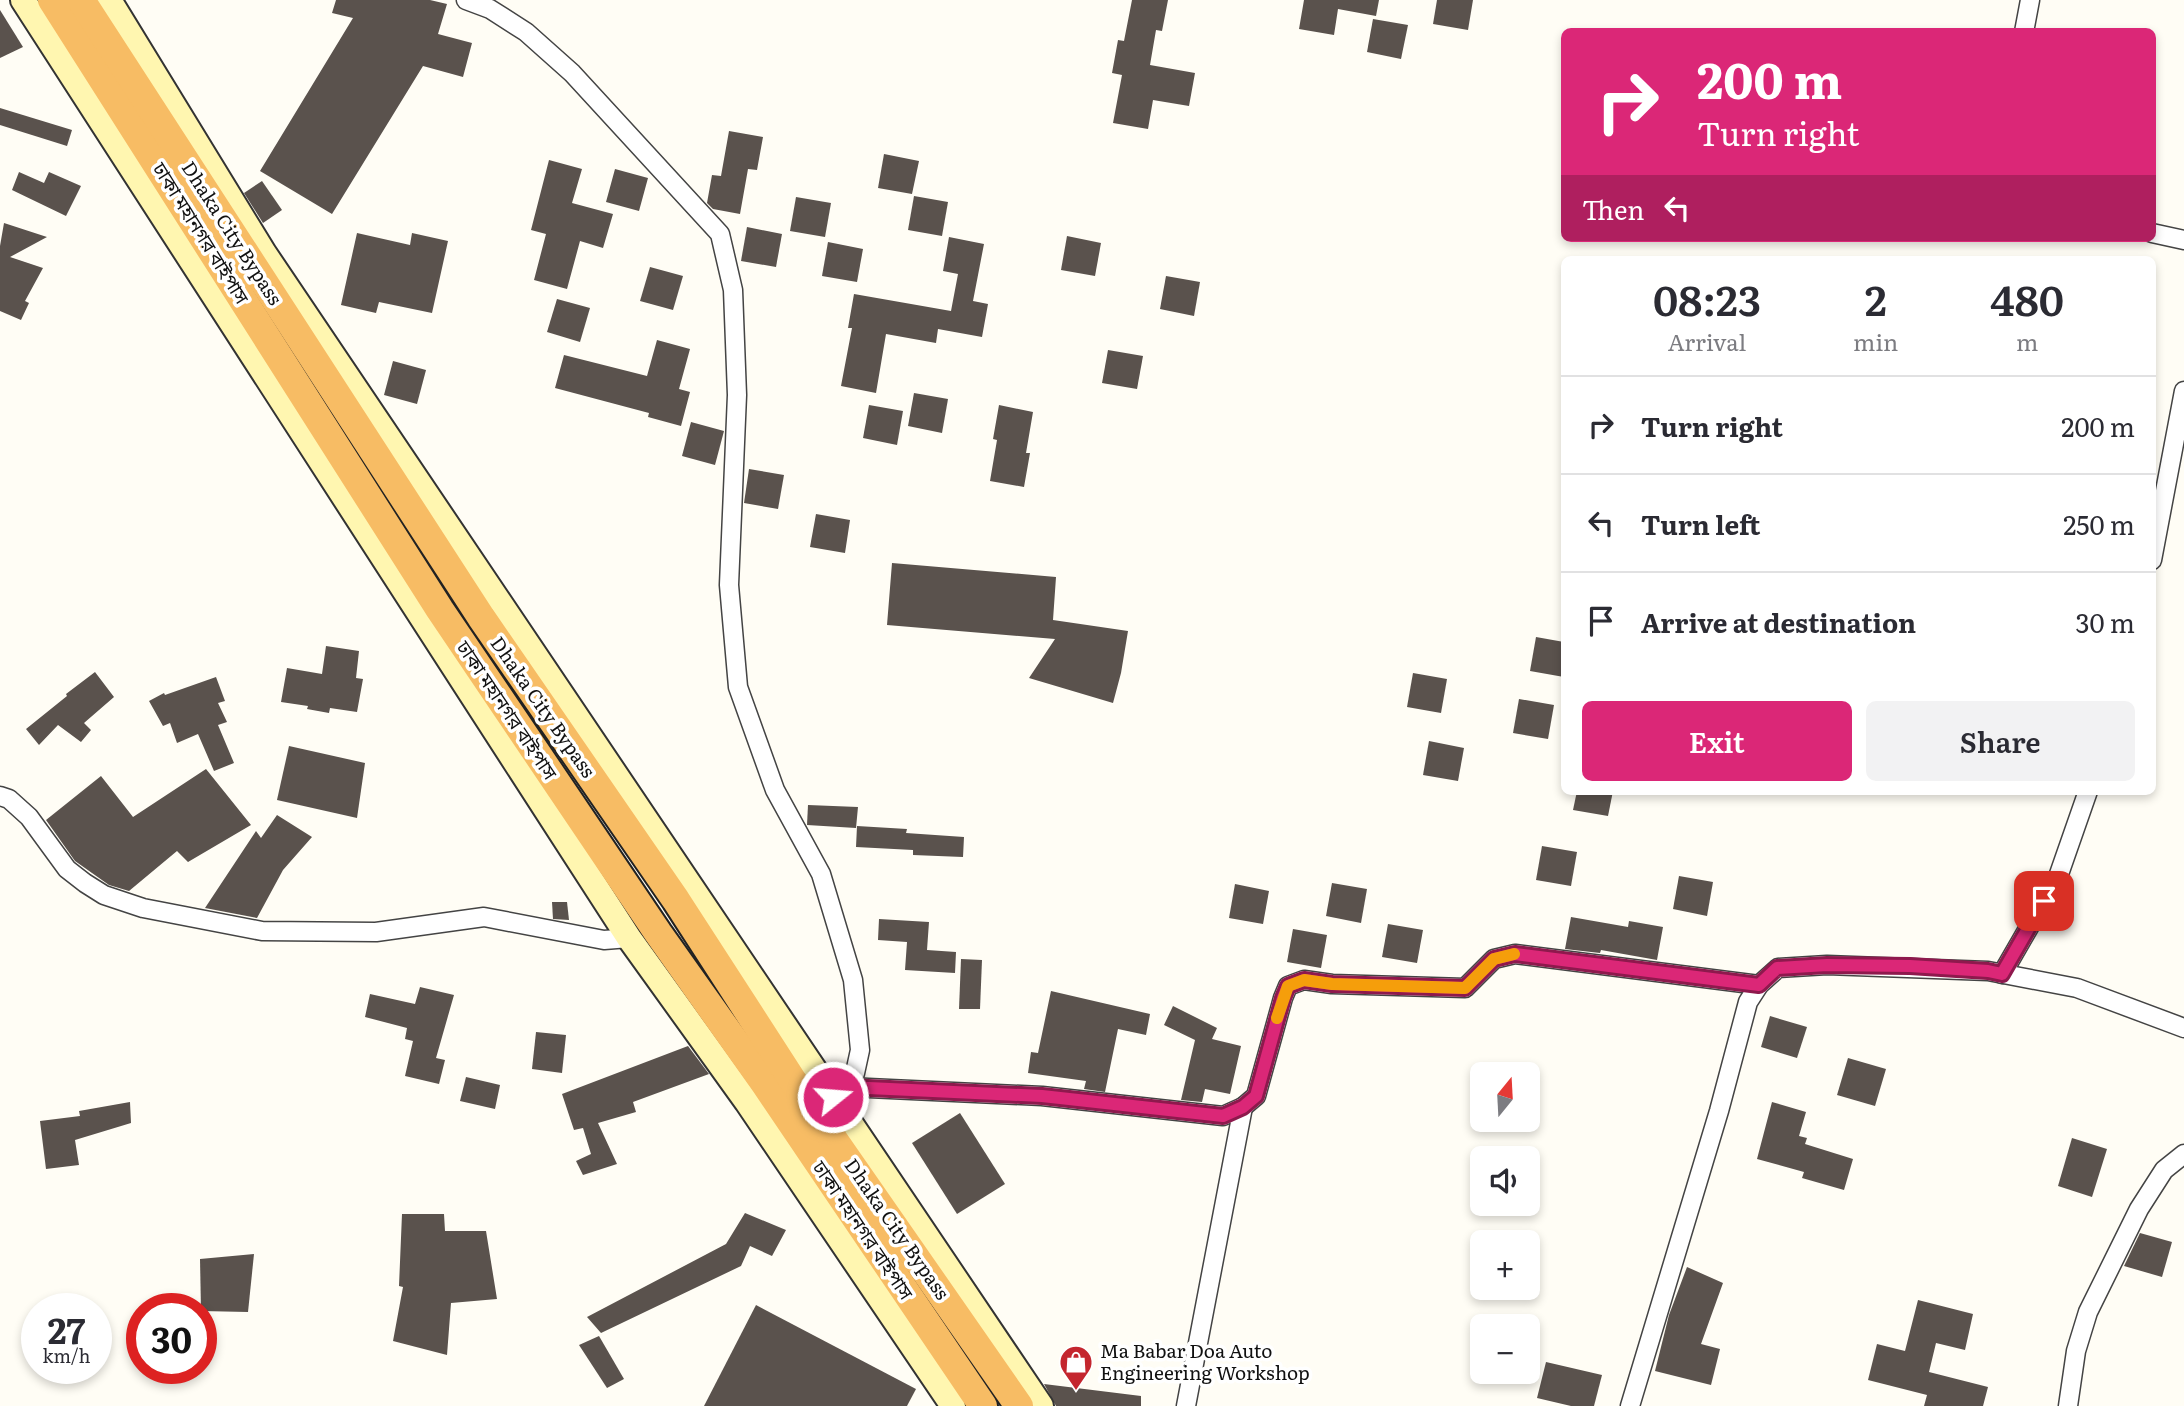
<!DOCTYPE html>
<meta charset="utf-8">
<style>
:root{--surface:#fff;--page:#f2f2f3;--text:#2b2b33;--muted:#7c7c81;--line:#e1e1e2;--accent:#db2777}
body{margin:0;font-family:Literata,"Noto Sans Bengali",serif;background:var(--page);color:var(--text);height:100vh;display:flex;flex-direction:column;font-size:26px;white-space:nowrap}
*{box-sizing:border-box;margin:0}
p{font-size:23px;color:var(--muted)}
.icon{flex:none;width:38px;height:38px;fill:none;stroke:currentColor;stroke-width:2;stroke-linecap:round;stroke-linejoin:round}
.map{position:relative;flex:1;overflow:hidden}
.panel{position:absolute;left:1561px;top:256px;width:595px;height:539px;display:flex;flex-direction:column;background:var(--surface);border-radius:10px;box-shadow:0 4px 10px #0003}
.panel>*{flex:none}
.guide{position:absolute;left:1561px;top:28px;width:595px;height:214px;border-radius:10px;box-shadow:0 4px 10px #0003;background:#db2777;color:#fff;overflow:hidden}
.needle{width:46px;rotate:18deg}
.tools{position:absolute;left:1470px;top:1062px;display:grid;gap:14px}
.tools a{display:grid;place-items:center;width:70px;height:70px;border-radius:10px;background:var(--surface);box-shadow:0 4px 10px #0003;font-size:35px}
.speed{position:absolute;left:21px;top:1293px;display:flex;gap:14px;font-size:35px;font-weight:700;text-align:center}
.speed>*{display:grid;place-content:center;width:91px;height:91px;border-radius:50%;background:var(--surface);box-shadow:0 4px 10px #0003;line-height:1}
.speed small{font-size:18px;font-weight:400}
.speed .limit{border:10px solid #d22;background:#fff;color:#111}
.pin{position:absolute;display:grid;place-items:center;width:60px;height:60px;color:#fff;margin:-30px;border-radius:14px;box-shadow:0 4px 10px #0006}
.me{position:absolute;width:77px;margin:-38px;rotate:73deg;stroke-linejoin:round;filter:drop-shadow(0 0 5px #0008)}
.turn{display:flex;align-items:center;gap:24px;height:147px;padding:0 21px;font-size:32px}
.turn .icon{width:91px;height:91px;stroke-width:2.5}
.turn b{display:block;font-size:49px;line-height:60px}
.then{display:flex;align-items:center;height:66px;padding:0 21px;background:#0003;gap:14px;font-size:26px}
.eta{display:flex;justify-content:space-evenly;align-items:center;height:119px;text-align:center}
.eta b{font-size:42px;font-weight:600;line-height:49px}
.primary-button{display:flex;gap:14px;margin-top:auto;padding:14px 21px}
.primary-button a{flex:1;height:80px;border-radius:10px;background:var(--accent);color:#fff;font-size:28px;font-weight:600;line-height:80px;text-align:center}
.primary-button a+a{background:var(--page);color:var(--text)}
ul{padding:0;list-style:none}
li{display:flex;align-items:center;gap:21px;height:98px;padding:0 21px;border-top:2px solid var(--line)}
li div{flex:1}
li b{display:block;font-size:26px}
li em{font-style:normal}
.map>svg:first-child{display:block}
.building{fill:#5a524d}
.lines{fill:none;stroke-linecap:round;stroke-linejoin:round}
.minor-casing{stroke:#444;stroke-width:21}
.secondary-casing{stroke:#333;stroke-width:28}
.trunk-casing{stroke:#222;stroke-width:32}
.minor{stroke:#fff;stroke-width:18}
.secondary{stroke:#fff6b0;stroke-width:24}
.trunk{stroke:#f7bc64;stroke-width:28}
.route-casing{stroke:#8e194d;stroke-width:18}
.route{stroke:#db2777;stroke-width:12}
.slow{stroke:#f59e0b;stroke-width:12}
.labels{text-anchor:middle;stroke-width:7;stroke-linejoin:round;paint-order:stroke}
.street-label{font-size:19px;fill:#111;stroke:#fff}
.poi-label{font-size:19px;fill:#111;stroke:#fff;text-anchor:start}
</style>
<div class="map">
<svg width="2184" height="1406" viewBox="0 0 2184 1406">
<rect width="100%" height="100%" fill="#fffdf5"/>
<g class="building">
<polygon points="336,0 430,0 447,4 438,34 472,43 463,77 423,66 332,214 260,171 353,18 332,13"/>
<polygon points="1132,0 1168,0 1162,31 1156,30 1150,65 1195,73 1189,106 1153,100 1148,129 1113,123 1122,75 1112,73 1118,40 1124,41"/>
<polygon points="1304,0 1379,0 1376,16 1338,9 1334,35 1299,29"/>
<polygon points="1437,0 1473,0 1468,30 1433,24"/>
<polygon points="0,10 23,47 0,58"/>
<polygon points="1373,19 1408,25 1401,59 1367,52"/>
<polygon points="0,108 72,130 67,146 0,125"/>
<polygon points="729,131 763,137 757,170 748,169 740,214 713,209 707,203 712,175 721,176"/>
<polygon points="884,154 919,161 912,194 878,188"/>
<polygon points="549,160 582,169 572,203 613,214 603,248 580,241 567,289 534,280 546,234 531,230"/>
<polygon points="615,169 648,178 639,211 606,202"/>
<polygon points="19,172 44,183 49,172 81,186 66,216 12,190"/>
<polygon points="262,181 282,210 263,223 244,193"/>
<polygon points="914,196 948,202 942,236 908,230"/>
<polygon points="796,197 831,203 825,237 790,231"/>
<polygon points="4,223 47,237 10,257 43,268 25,301 29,303 21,320 0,311 0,246"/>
<polygon points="747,227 782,234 776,267 741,261"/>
<polygon points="357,233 410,245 412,233 448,241 432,313 379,302 376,313 341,305"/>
<polygon points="1067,236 1101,243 1095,276 1061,270"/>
<polygon points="949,237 984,244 973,301 988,304 982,337 938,329 936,343 886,334 876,393 841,386 852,328 848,328 854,294 951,311 958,274 943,271"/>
<polygon points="828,242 863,249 857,282 822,276"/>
<polygon points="650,267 683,276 673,310 640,301"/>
<polygon points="1166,276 1200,282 1194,316 1160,309"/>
<polygon points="557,299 590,308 580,342 547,332"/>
<polygon points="657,340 690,349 679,389 690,392 681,426 648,417 649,413 555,388 564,355 647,376"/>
<polygon points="1108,350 1143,356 1137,389 1102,383"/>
<polygon points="393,361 426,370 417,404 384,395"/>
<polygon points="914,393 948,399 942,433 908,426"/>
<polygon points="869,405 903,411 897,445 863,438"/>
<polygon points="999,405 1033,412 1026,453 1030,453 1024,487 990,481 997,440 993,439"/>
<polygon points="691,422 724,431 715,465 682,456"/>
<polygon points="749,469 784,475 778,509 744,503"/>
<polygon points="816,514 850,520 845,553 810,547"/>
<polygon points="892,563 1056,577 1053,620 1128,631 1121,673 1113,703 1029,678 1055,639 887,625"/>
<polygon points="1536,637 1564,642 1564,677 1530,671"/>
<polygon points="326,646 359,651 356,678 363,679 357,712 330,708 329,713 307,709 308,706 281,702 287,668 322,674"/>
<polygon points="95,672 114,697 84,723 91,730 81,742 58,725 39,745 26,729 67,696 66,694"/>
<polygon points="1413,673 1447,679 1441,713 1407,707"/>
<polygon points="216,677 225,701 218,703 227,722 218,725 234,763 214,771 198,734 177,743 170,723 163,726 149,701 164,693 165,695"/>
<polygon points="1519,699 1554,705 1548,739 1513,733"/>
<polygon points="1429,741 1464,748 1458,781 1423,775"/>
<polygon points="289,746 365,763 357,818 277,800"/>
<polygon points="206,769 251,825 188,862 177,851 129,891 109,885 75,861 46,820 101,776 133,817"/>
<polygon points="1577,791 1613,791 1608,816 1573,810"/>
<polygon points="808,805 858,807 856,828 807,825"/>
<polygon points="277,815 312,837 283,870 257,918 205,908 256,831 261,838"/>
<polygon points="857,826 907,829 906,833 964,837 963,857 913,855 913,850 856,847"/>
<polygon points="1542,846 1577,852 1571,886 1536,880"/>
<polygon points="1679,876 1713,882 1707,916 1673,909"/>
<polygon points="1332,883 1367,889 1361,923 1326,916"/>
<polygon points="1235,884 1269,891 1263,924 1229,918"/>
<polygon points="552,902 567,902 569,920 553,919"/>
<polygon points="1571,917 1628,927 1629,921 1663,927 1657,960 1601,950 1600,953 1565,949"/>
<polygon points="879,919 929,922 927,950 956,952 955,973 905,970 907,942 878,940"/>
<polygon points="1388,924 1423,930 1417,963 1382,957"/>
<polygon points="1293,929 1327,935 1321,968 1287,962"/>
<polygon points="961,959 982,960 980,1009 959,1009"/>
<polygon points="420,987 454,995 436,1058 445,1060 439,1084 405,1076 413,1041 405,1039 407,1028 365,1017 370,994 415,1004"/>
<polygon points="1051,991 1150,1014 1146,1035 1118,1029 1105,1092 1084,1089 1086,1081 1028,1073 1031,1052 1038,1053"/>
<polygon points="1173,1006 1217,1028 1212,1039 1241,1046 1230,1094 1205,1089 1202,1102 1181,1100 1195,1040 1164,1025"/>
<polygon points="1770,1016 1807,1027 1797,1058 1761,1047"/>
<polygon points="536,1032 566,1035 562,1073 532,1069"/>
<polygon points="688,1046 709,1074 633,1102 636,1112 598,1123 617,1164 583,1175 576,1161 591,1154 583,1128 574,1130 562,1094"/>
<polygon points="1848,1058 1886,1069 1875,1106 1837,1095"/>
<polygon points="466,1077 500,1085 495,1109 460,1101"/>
<polygon points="130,1102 131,1123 75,1140 79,1165 46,1169 40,1121 80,1116 79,1111"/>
<polygon points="1772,1102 1806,1112 1799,1136 1807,1138 1805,1144 1853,1159 1844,1190 1802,1178 1804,1172 1757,1159"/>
<polygon points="960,1113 1005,1184 957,1214 912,1143"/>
<polygon points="2072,1138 2107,1149 2092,1197 2058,1186"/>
<polygon points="745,1213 786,1230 772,1256 750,1246 741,1266 601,1333 587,1317 726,1244"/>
<polygon points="402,1214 444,1214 445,1231 486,1231 497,1299 451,1303 447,1355 393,1341 403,1287 399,1286"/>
<polygon points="2140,1233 2172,1242 2162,1277 2124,1266"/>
<polygon points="254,1254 248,1312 201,1311 200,1259"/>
<polygon points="1687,1267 1723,1283 1701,1344 1720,1349 1711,1385 1655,1371 1669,1315"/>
<polygon points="1918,1300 1973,1314 1965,1350 1936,1343 1929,1372 1988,1387 1983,1406 1924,1406 1927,1395 1868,1380 1877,1344 1905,1351"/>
<polygon points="756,1305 916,1389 907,1406 704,1406"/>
<polygon points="599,1336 624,1379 607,1388 579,1345"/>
<polygon points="1546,1362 1602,1375 1594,1406 1571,1406 1537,1398"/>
<polygon points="1044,1384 1141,1396 1141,1406 1056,1406"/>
</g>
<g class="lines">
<defs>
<g id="minor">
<polyline points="466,0 490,9 526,32 572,73 720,234 733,290 737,395 729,585 738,687 775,790 821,874 853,980 860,1050 855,1073 847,1087 833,1097"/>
<polyline points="2024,32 2030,0"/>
<polyline points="2152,233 2184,240"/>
<polyline points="2152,560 2184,391"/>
<polyline points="0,796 9,799 29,817 67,869 85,883 104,895 143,908 262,931 376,932 484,917 604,940 629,938"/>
<polyline points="2002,974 2058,877 2088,791"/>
<polyline points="847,1087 1042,1096 1223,1116 1243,1107 1256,1096 1283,998 1288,986 1304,980 1332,984 1465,988 1494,959 1515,954 1759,985"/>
<polyline points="1186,1406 1243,1107"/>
<polyline points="1630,1406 1719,1111 1748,1002 1759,985 1778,968 1827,965 1988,971 2077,988 2184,1028"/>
<polyline points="2068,1406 2076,1351 2088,1312 2139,1209 2164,1170 2184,1154"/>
</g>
<g id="secondary">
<polyline points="23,0 629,938 747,1102 953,1406"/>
<polyline points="109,0 264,253 1041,1406"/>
</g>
<g id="trunk">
<polyline points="52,0 440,610 658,933 765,1084 983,1406"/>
<polyline points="81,0 481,617 676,900 793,1081 1019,1406"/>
</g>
</defs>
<use href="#minor" class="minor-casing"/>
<use href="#secondary" class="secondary-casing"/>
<use href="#trunk" class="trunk-casing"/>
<use href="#minor" class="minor"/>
<use href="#secondary" class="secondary"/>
<use href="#trunk" class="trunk"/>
</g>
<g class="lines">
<defs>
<polyline id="route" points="833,1097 847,1087 1042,1096 1223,1116 1243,1107 1256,1096 1283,998 1288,986 1304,980 1332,984 1465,988 1494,959 1515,954 1759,985 1777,968 1827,965 1910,966 1988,971 2002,974 2044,901"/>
</defs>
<use href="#route" class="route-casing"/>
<use href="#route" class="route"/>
<polyline class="slow" points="1277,1018 1288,986 1304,980 1332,984 1465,988 1494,959 1514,954"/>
</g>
<defs>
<symbol id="shop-pin" viewBox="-11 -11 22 30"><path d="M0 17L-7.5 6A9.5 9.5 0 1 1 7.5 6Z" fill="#c4262e" stroke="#fff"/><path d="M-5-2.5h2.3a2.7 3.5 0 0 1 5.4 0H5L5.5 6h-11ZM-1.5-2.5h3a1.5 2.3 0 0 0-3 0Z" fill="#fff"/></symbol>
</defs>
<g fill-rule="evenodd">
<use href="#shop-pin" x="1057" y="1343" width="38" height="52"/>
</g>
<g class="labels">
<g class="street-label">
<text transform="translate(201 233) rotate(58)" y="7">ঢাকা মহানগর বাইপাস</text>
<text transform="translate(232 233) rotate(57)" y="7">Dhaka City Bypass</text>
<text transform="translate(543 707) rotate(55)" y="7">Dhaka City Bypass</text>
<text transform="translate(507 710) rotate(56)" y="7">ঢাকা মহানগর বাইপাস</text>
<text transform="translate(897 1229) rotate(55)" y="7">Dhaka City Bypass</text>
<text transform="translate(863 1230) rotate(56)" y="7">ঢাকা মহানগর বাইপাস</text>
</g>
<g class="poi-label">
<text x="1100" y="1358">Ma Babar Doa Auto<tspan x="1100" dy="22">Engineering Workshop</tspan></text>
</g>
</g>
</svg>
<div class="tools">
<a><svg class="needle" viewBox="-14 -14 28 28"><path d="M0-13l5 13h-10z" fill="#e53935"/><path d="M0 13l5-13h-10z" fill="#7c7c81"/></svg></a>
<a><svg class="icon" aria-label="sound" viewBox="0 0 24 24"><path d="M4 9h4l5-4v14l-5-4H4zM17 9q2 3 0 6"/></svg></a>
<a>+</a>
<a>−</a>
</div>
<div class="speed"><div>27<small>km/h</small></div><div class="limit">30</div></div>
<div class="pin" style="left:2044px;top:901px;background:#d93025"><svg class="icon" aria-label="arrive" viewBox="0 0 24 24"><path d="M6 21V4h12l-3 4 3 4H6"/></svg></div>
<svg class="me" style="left:833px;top:1097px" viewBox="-20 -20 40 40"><circle r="17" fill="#db2777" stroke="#fff" stroke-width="3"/><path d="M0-11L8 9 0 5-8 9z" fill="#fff"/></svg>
<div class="guide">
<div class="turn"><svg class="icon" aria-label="right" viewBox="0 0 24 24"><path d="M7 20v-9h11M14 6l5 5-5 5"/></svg><div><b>200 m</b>Turn right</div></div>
<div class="then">Then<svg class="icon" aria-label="left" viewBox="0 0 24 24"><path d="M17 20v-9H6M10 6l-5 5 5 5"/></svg></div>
</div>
<section class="panel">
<div class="eta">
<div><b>08:23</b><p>Arrival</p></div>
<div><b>2</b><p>min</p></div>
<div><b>480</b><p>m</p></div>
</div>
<ul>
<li><svg class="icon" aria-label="right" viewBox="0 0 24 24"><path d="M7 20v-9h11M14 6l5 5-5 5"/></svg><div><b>Turn right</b></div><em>200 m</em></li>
<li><svg class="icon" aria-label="left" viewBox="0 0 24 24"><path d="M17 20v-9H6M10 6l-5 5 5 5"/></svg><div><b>Turn left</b></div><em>250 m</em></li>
<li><svg class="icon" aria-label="arrive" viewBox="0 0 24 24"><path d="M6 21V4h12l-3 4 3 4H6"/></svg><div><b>Arrive at destination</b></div><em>30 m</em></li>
</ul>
<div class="primary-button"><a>Exit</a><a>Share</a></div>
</section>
</div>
